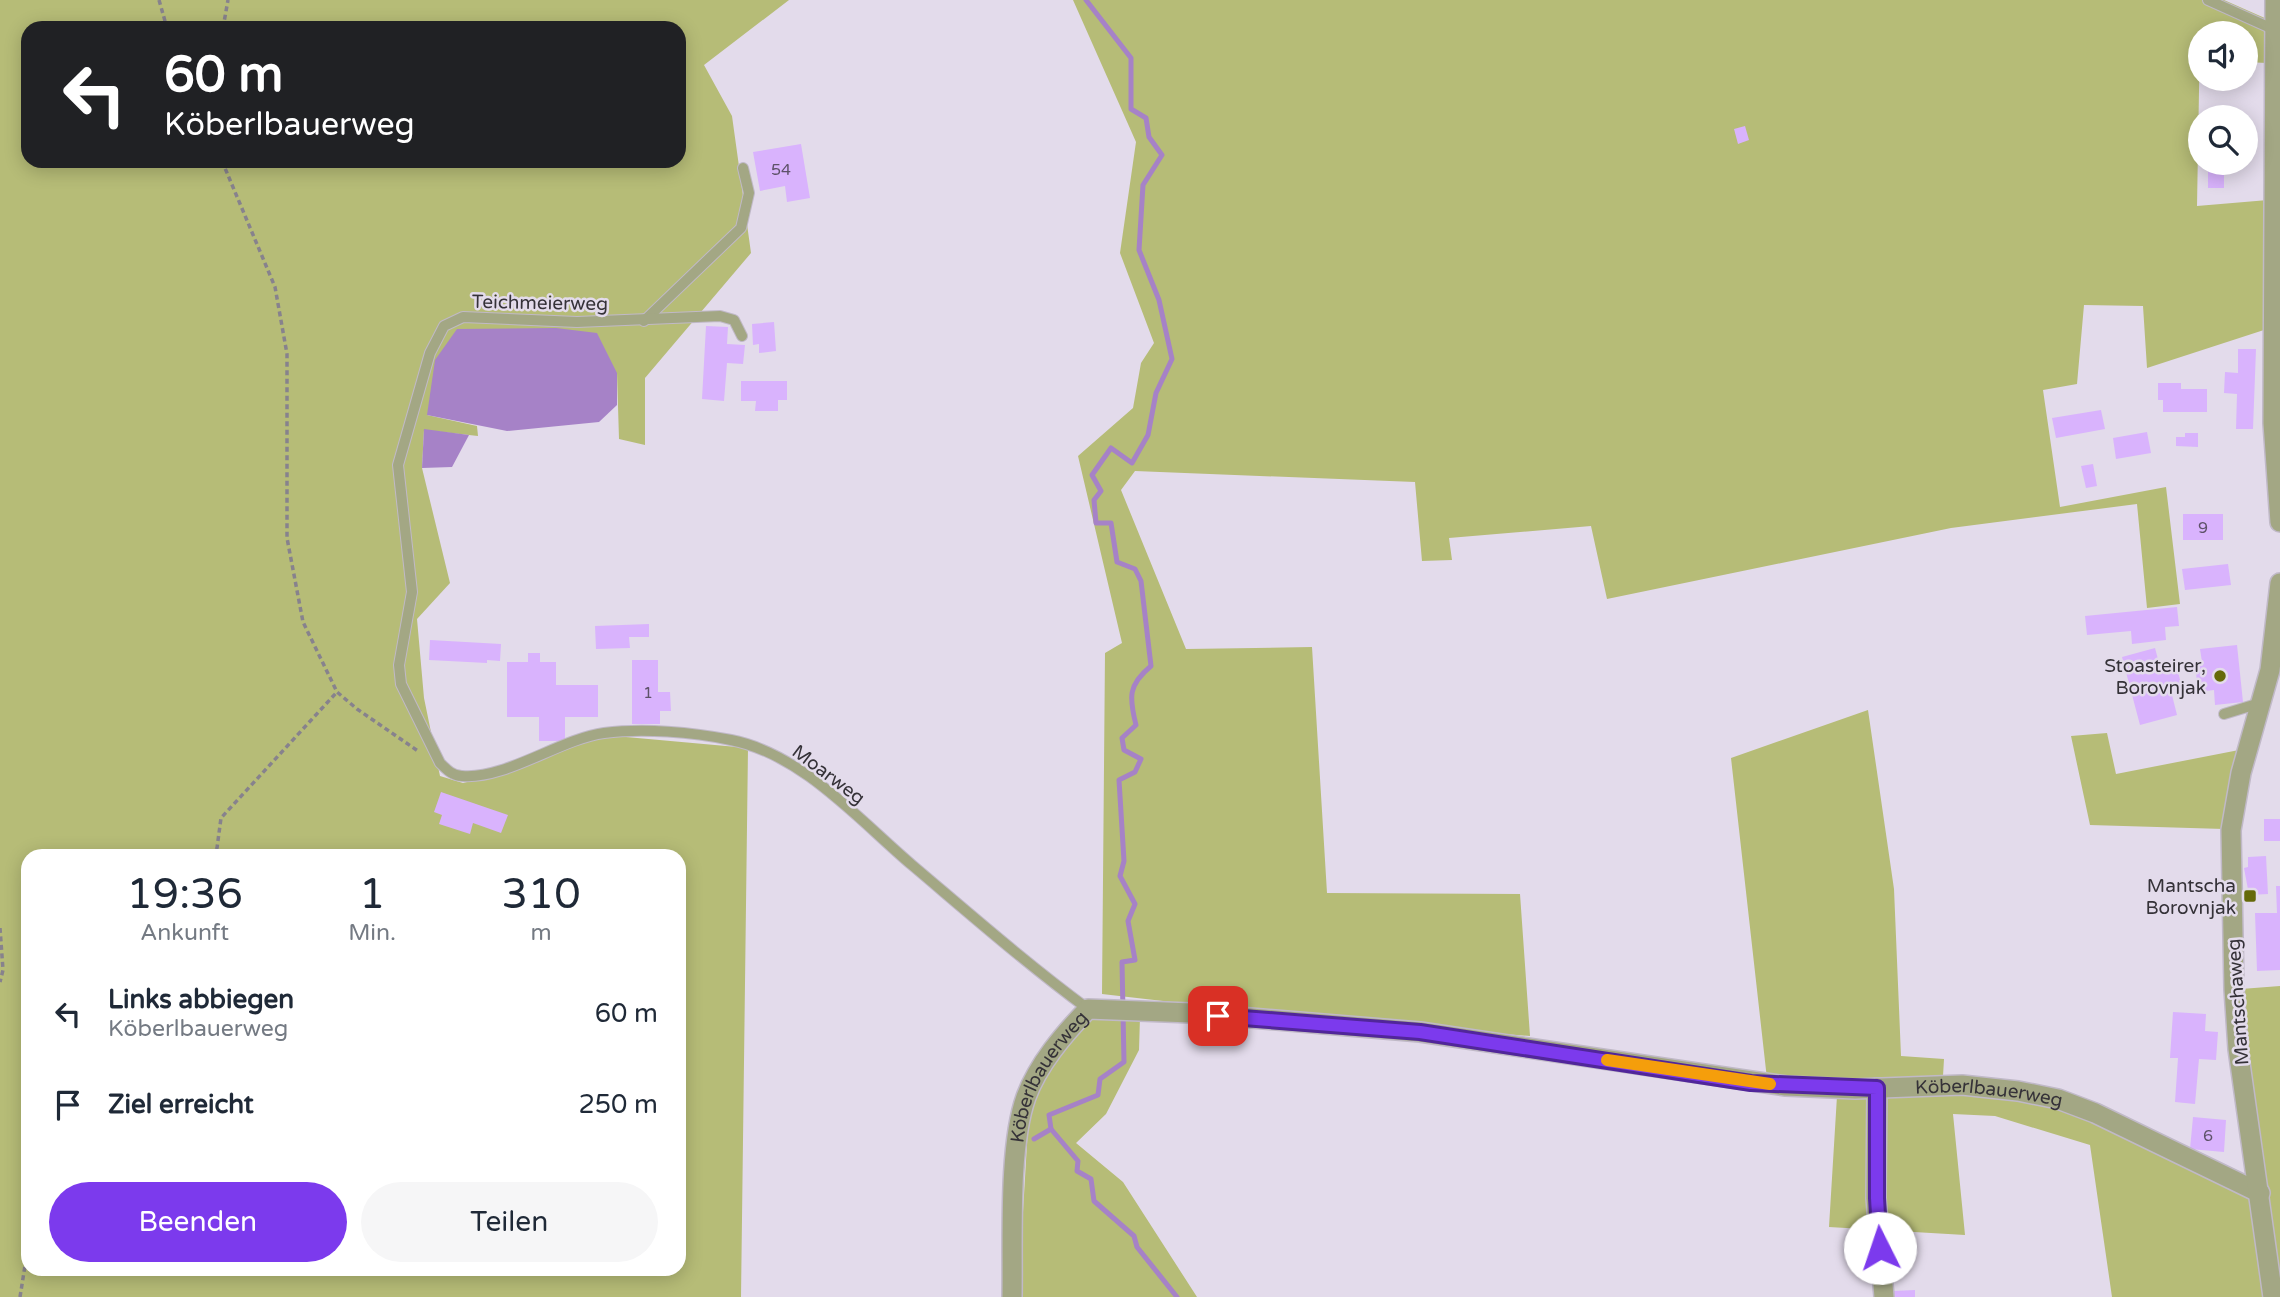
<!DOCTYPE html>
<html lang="de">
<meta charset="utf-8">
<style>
:root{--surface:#fff;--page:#f6f6f7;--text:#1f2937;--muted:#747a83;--accent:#7c3aed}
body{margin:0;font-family:"Varela Round",sans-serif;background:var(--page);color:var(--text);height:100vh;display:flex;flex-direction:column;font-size:26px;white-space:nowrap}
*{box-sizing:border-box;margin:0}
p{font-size:23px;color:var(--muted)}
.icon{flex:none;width:38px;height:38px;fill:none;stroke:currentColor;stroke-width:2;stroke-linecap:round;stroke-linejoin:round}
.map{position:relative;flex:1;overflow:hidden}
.sheet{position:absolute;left:21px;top:849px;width:665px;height:427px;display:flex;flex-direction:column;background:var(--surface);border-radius:21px;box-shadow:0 4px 18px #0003}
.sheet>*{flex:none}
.banner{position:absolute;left:21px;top:21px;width:665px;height:147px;border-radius:21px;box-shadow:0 4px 18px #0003;background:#202124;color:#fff;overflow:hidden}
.controls{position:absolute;left:2188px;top:21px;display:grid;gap:14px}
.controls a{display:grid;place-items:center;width:70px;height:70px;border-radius:50%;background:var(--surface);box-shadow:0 4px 18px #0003;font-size:35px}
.pin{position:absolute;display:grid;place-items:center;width:60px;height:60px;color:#fff;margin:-30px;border-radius:14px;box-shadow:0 4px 10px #0006}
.me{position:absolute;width:77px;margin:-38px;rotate:356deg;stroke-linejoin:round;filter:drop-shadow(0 0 5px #0008)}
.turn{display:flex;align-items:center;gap:24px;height:147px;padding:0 28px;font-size:32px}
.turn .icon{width:91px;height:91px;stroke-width:2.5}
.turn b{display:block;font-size:49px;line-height:60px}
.eta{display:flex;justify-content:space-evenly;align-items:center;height:119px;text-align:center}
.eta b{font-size:42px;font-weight:600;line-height:49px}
.primary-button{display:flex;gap:14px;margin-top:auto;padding:14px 28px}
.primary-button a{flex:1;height:80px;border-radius:42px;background:var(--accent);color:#fff;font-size:28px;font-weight:600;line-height:80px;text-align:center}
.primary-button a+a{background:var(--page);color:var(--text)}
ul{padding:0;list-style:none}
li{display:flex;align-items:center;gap:21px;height:91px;padding:0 28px}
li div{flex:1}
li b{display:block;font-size:26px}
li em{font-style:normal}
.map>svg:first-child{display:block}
.green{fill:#b6bc77;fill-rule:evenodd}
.water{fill:#a682c7}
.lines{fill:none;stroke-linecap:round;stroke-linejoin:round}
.stream{stroke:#a682c7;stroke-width:5}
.building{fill:#d9b3fd}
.service-casing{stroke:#c0b9c7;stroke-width:12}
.minor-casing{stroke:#c0b9c7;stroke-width:22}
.tertiary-casing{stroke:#c0b9c7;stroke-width:22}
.path{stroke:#87828d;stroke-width:3.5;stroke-dasharray:5 3.5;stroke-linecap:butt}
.service{stroke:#a3a784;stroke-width:10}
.minor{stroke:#a3a784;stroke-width:19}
.tertiary{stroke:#a3a784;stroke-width:19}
.route-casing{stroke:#51269a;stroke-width:18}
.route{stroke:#7c3aed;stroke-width:12}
.slow{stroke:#f59e0b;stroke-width:12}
.poi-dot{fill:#656909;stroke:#e3dbeb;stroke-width:2.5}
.labels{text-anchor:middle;stroke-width:5;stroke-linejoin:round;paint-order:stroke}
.number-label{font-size:16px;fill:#5e5269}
.street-label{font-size:19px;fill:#353238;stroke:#e3dbeb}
.poi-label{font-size:19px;fill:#353238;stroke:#e3dbeb;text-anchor:end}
</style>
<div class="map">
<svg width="2280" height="1297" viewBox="0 0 2280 1297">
<rect width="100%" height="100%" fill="#e3dbeb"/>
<g class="green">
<path d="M0,0H789L704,65L732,116L751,253L645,378V445L619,439L617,373L427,415L477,426L478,436L424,430L422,468L450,583L417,619L424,698L440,776L463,783L504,773L584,742L615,736L748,748L741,1297H0ZM28,28H679V161H28ZM28,856H679V1269H28Z"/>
<polygon points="1073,0 2224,0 2267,19 2267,63 2245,62 2245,33 2200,33 2197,206 2268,200 2267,329 2147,368 2143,306 2084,305 2077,384 2043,390 2060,507 2166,487 2180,604 2147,608 2137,504 1951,528 1607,599 1591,526 1449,538 1452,560 1422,561 1415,482 1135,471 1121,490 1186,649 1312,647 1327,893 1520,894 1530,1036 1321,1019 1102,994 1105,653 1122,643 1078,456 1133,408 1141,363 1154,343 1120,253 1136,142"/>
<polygon points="1868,710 1894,889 1901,1056 1944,1059 1943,1076 1874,1082 1767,1079 1731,758"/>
<polygon points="2107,733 2116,774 2239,750 2224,829 2090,825 2071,736"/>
<polygon points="2280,986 2280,1284 2248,1066 2241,989"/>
<polygon points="1140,1017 1139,1050 1106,1114 1076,1143 1123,1182 1197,1297 1018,1297 1028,1127 1041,1079 1077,1029 1091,1019"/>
<polygon points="1935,1088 2058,1104 2249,1196 2254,1212 2264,1297 2112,1297 2090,1145 1995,1116 1953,1114 1965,1235 1829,1227 1837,1096"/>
</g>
<g class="water">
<polygon points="556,328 597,333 617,373 617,405 599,422 507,431 427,415 435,360 457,329"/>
<polygon points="424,429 469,435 452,467 422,468"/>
</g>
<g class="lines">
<g class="stream">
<path d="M1086,0L1131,58V109L1146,118L1149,137L1162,155L1143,185L1139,250L1159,300L1172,359L1156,393L1148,435L1132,463L1111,448L1092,475L1101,491L1094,500L1096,523H1111L1117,562L1135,569L1141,581L1151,666C1128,685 1129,697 1136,725L1122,738L1124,750L1141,759L1135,772L1119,780L1124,861L1120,876L1135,904L1128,921L1135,960L1122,962L1124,1062L1100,1079L1098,1095L1049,1115L1051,1129L1078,1161L1077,1171L1091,1179L1094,1201L1134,1236L1137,1247L1177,1297"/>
<polyline points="1034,1139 1051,1129"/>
</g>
</g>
<g class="building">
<polygon points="1745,126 1749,140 1738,144 1734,129"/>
<polygon points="801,144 810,198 787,202 785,186 760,191 753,152"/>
<rect x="2208" y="163" width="16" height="25"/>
<polygon points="774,322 776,351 759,353 759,344 753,345 752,324"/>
<polygon points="706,326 728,327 727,344 745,345 743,364 727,363 724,401 702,399"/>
<polygon points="2238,349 2256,349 2253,429 2236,429 2237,394 2224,393 2225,372 2238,373"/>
<polygon points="741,381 787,381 787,400 778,400 778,411 755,411 756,401 741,401"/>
<polygon points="2158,383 2181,383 2181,389 2207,389 2207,412 2163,412 2163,400 2158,400"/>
<polygon points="2101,410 2105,429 2056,438 2052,418"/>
<polygon points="2147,432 2151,453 2116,459 2113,438"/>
<polygon points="2185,433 2198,433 2198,447 2176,446 2176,437 2185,437"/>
<polygon points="2093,464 2097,486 2086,488 2081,466"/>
<rect x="2183" y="514" width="40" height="26"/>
<polygon points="2228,564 2231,585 2185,590 2182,569"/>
<polygon points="2177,607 2179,626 2165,627 2166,640 2132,644 2131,631 2087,635 2085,616"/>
<polygon points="649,624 649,637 629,637 630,648 596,649 595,626"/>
<polygon points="430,640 501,644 500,661 487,660 487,663 429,660"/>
<polygon points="2237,645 2243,702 2215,705 2214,690 2198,692 2195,663 2202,662 2200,649"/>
<polygon points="2155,648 2159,663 2175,659 2182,688 2171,691 2177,715 2140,725 2122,657"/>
<polygon points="528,653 540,653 540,662 556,662 556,685 598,685 598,717 565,717 565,741 539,741 539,717 507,717 507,662 528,662"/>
<polygon points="632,660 658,660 658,692 670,692 671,711 660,711 660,724 632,724"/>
<polygon points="441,792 508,815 501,833 473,823 470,834 439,824 442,815 434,812"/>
<rect x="2264" y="819" width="16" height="22"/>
<polygon points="2266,856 2268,894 2249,895 2244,868 2248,867 2248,857"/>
<polygon points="2276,886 2280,886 2280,970 2257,971 2255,913 2277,913"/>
<polygon points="2173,1012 2206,1014 2205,1031 2218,1032 2216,1060 2199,1059 2195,1104 2175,1102 2178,1058 2170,1058"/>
<polygon points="2193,1117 2226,1120 2224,1152 2190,1149"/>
<polygon points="1915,1290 1915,1297 1894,1297 1893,1291"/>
</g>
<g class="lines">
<defs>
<g id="service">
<polyline points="2208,0 2275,30"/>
<polyline points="644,321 741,228 749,193 743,168"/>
<path d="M742,336L734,320L720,316L577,322L463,317L444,326L430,353L398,465L412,592L399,665L401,684L440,763C447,770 453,776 462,776C505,780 560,739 604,733C643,728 692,732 731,740C802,754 858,819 912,865C970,914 1027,964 1088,1009"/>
<polyline points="2224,714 2260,703"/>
</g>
<g id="minor">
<polyline points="1877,1088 1876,1198 1884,1297"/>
<path id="s1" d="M1012,1297C1013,1242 1008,1147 1026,1097C1038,1064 1064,1034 1088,1009L1191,1013L1420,1032L1786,1086L1855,1089L1962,1085L2018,1091L2058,1099L2095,1113L2260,1193"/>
</g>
<g id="tertiary">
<polyline points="2275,0 2273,423 2280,522"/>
<polyline points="2273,1297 2238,1049 2234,989 2231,830 2241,773 2270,670 2280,583"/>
</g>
</defs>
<use href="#service" class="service-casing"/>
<use href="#minor" class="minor-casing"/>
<use href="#tertiary" class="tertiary-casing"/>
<g class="path">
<polyline points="159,0 167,28"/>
<polyline points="223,28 228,0"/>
<polyline points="222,161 275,287 287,354 287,538 303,622 337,692 357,709 418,751"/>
<polyline points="211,856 217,848 221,818 337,692"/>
<polyline points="0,928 3,970 0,982"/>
<polyline points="20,1297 28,1247"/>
</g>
<use href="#service" class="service"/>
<use href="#minor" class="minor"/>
<use href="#tertiary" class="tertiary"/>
</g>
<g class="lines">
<defs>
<polyline id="route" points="1218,1016 1420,1032 1751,1083 1877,1088 1877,1198 1880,1248"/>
</defs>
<use href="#route" class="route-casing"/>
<use href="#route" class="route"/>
<polyline class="slow" points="1607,1060 1770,1084"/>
</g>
<g class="poi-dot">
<circle cx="2220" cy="676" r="7"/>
<rect x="2243" y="889" width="14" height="14" rx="3.5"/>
</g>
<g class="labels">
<g class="number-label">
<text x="781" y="175">54</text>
<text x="2203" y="533">9</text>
<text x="648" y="698">1</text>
<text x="2208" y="1141">6</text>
</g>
<g class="street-label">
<text transform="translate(540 302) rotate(1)" y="7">Teichmeierweg</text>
<text transform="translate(829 774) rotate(37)" y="7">Moarweg</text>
<text transform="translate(2237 1002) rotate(-94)" y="7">Mantschaweg</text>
<text dy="7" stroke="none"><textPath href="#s1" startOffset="229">Köberlbauerweg</textPath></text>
<text dy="7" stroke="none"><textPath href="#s1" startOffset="1216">Köberlbauerweg</textPath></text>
</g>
<g class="poi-label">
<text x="2206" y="672">Stoasteirer,<tspan x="2206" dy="22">Borovnjak</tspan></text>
<text x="2236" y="892">Mantscha<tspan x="2236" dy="22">Borovnjak</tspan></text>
</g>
</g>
</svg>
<div class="controls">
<a><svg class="icon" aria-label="sound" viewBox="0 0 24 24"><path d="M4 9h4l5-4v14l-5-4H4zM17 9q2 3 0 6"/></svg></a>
<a><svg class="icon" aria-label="search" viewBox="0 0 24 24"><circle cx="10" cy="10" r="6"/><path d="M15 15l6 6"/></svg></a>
</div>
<div class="pin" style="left:1218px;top:1016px;background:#d93025"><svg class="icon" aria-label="arrive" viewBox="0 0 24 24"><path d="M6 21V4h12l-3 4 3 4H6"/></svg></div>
<svg class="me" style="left:1880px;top:1248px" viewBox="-20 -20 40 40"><circle r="19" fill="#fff"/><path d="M0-13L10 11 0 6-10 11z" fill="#7c3aed"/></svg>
<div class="banner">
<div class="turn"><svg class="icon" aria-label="left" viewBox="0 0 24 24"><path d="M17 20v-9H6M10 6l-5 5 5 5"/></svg><div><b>60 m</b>Köberlbauerweg</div></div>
</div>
<section class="sheet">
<div class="eta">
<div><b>19:36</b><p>Ankunft</p></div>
<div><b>1</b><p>Min.</p></div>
<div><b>310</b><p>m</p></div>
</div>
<ul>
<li><svg class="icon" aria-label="left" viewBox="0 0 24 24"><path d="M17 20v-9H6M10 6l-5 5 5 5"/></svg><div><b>Links abbiegen</b><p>Köberlbauerweg</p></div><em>60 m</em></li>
<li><svg class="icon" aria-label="arrive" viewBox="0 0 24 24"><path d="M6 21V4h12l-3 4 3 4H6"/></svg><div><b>Ziel erreicht</b></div><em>250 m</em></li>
</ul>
<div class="primary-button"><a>Beenden</a><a>Teilen</a></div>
</section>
</div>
